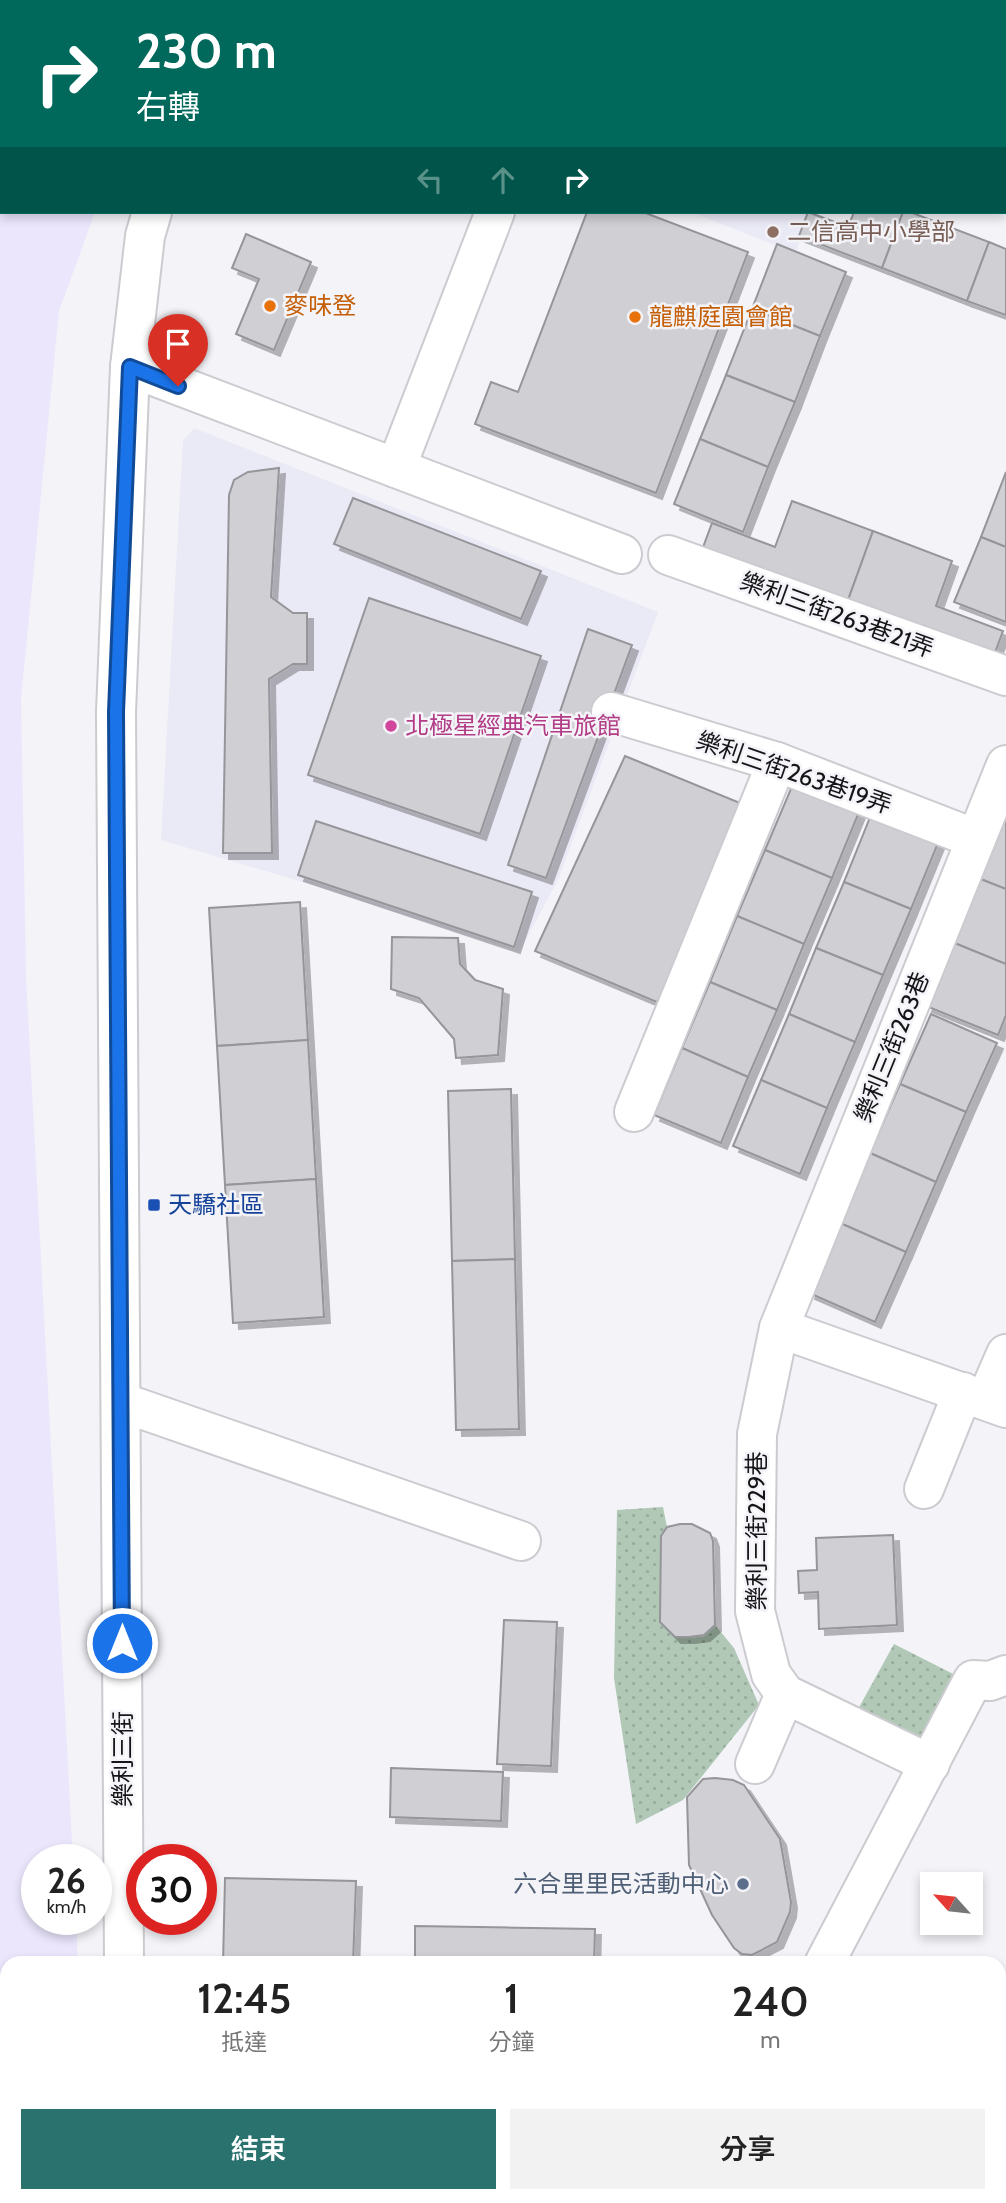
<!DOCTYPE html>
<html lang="zh-TW">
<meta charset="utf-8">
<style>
:root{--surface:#fff;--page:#f2f2f2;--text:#222;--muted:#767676;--accent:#29726e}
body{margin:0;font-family:Cabin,"Noto Sans TC",sans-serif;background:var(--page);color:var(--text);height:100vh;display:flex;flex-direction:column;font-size:26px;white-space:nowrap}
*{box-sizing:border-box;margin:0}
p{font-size:23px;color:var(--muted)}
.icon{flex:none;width:38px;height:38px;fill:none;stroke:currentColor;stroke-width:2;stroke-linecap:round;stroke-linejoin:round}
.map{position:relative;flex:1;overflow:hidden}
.details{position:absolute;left:0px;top:1956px;width:1006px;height:247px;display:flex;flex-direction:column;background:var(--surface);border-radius:21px 21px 0 0;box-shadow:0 4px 10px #0003}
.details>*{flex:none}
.top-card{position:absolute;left:0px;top:0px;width:1006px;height:214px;box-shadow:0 4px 10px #0003;background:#00695c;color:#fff;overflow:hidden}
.needle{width:46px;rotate:297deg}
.fabs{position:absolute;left:920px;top:1872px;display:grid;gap:14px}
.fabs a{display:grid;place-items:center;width:63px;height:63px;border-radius:0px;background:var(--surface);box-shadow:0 4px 10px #0003;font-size:35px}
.speed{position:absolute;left:21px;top:1844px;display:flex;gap:14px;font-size:35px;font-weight:700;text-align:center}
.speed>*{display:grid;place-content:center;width:91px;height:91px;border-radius:50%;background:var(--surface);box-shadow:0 4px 10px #0003;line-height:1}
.speed small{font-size:18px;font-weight:400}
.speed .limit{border:10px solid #d22;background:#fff;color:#111}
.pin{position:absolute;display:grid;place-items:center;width:60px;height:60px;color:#fff;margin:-72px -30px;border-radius:50% 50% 50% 0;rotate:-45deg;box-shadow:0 0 7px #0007}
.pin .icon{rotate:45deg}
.me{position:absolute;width:77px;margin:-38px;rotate:0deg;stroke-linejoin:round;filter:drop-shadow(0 0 5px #0008)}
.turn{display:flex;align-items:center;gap:24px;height:147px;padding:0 21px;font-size:32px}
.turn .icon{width:91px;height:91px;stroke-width:2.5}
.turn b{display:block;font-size:49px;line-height:60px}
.lanes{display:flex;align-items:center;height:66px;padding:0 21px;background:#0003;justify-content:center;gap:35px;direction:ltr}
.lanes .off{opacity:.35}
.eta{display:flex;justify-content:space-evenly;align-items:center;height:119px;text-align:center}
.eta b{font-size:42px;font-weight:600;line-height:49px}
.primary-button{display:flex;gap:14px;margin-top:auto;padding:14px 21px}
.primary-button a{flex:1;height:80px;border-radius:0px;background:var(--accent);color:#fff;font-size:28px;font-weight:600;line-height:80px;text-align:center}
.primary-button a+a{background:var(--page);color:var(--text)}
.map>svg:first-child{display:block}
.built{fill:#eae9f6}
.industrial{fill:#ebe6fc}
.green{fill:url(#green-dots)}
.building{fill:#cfcfd4;stroke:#95959a;stroke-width:2;filter:url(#shadow)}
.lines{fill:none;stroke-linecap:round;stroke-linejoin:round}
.minor-casing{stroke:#cbcbd0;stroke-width:42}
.minor{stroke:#fff;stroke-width:38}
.route-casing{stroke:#114b97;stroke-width:18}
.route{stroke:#1a73e8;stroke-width:12}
.education-dot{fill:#8d6e63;stroke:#f3f3f8;stroke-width:2.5}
.food-dot{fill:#e8710a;stroke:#f3f3f8;stroke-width:2.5}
.hotel-dot{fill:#d1479c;stroke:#f3f3f8;stroke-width:2.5}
.transit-dot{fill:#1a4fb4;stroke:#f3f3f8;stroke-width:2.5}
.service-dot{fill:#5c6f8a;stroke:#f3f3f8;stroke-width:2.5}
.labels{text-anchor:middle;stroke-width:5;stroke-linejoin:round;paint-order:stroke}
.education-label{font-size:24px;fill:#785e54;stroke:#f3f3f8;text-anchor:start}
.food-label{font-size:24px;fill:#c56008;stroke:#f3f3f8;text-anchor:start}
.street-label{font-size:24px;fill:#151517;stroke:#f3f3f8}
.hotel-label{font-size:24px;fill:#b23c85;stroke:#f3f3f8;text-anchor:start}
.transit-label{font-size:24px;fill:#164399;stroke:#f3f3f8;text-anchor:start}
.service-label{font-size:24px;fill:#4e5e75;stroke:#f3f3f8;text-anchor:end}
</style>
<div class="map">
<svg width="1006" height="2203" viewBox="0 0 1006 2203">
<defs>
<pattern id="green-dots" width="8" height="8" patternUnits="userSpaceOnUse" patternTransform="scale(1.75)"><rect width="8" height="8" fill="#b0c8b5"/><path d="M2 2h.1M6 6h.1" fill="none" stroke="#96ab9b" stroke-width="1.8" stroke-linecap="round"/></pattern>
<filter id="shadow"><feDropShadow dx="6" dy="6" stdDeviation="0" flood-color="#0004"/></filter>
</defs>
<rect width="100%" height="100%" fill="#f3f3f8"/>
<g class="built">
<polygon points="691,212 812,212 795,253"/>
<polygon points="194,428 658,612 558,880 519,952 296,880 161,840 183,441"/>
</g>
<g class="industrial">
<polygon points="0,76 2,76 2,212 95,212 59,311 21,699 26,978 73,1860 37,1860 37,1920 76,1920 78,1963 7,1964 7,2196 78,2196 77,2203 0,2203"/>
<polygon points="425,2196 921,2196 917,2203 424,2203"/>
</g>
<g class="green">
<polygon points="663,1507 667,1527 661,1536 660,1622 676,1637 704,1635 715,1625 734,1648 759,1705 683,1800 636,1824 614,1678 617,1510"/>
<polygon points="894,1644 965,1680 915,1763 846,1731"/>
</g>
<g class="building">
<polygon points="45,0 157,0 45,2"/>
<polygon points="433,0 540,0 544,2 433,2"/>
<polygon points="587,212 643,212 748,252 656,493 475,424 491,382 518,392"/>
<polygon points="808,212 848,227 854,212 903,212 882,268 799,236"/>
<polygon points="903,212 910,212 989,242 967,301 882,268"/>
<polygon points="246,234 311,262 274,350 236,334 259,279 232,268"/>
<polygon points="989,242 1006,249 1006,315 967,301"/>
<polygon points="777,244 846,272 820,336 752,309"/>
<polygon points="752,309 820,336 795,402 726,375"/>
<polygon points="726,375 795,402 768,467 700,439"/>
<polygon points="700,439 768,467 743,532 674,504"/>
<polygon points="279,468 271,597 293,613 307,613 307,664 293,664 269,679 272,853 223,853 229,495 234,480 248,472"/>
<polygon points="1006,472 1006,547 981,537"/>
<polygon points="353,498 541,571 521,619 334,544"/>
<polygon points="792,501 873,531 847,603 702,550 712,523 775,547"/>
<polygon points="873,531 952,561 936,606 1003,631 993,658 847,603"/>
<polygon points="981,537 1006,547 1006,622 954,602"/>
<polygon points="369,598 541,656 480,834 308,775"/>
<polygon points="588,629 632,645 546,878 508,865"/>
<polygon points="625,756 745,805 664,1005 535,951"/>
<polygon points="793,784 859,812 832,878 765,850"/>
<polygon points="871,815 938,843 911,909 844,882"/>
<polygon points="1006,815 1006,889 978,878"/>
<polygon points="316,821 532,892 514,947 298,875"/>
<polygon points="765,850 832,878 804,944 737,916"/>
<polygon points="978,878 1006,889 1006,964 952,942"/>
<polygon points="844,882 911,909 883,975 816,948"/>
<polygon points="300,902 308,1040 217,1046 209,908"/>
<polygon points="737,916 804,944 777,1010 710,982"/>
<polygon points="392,937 458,938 460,964 475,980 503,989 498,1055 456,1058 454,1039 419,998 391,989"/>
<polygon points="952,942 1006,964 1006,1015 998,1035 926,1006"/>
<polygon points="816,948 883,975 855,1042 789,1014"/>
<polygon points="710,982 777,1010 748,1077 682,1048"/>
<polygon points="789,1014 855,1042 827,1108 761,1080"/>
<polygon points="931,1014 997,1043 966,1112 900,1084"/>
<polygon points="308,1040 316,1179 225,1185 217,1046"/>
<polygon points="682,1048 748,1077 721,1143 654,1115"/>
<polygon points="761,1080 827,1108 800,1174 733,1146"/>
<polygon points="900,1084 966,1112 936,1182 870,1153"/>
<polygon points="511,1089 515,1259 452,1261 448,1091"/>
<polygon points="870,1153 936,1182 906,1252 840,1223"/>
<polygon points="316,1179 324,1317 233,1323 225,1185"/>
<polygon points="840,1223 906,1252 875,1322 809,1293"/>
<polygon points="515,1259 519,1429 456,1430 452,1261"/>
<polygon points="680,1524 692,1524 710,1533 713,1541 715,1625 704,1635 689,1637 675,1637 660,1622 661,1536 667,1527"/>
<polygon points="893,1535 897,1625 819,1629 818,1592 799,1593 798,1571 817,1570 816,1538"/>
<polygon points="504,1620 557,1622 551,1766 497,1764"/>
<polygon points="391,1768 503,1772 501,1821 390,1817"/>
<polygon points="715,1778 733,1780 744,1785 780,1839 791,1902 790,1912 777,1942 752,1955 742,1954 734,1948 712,1915 689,1865 687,1797 703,1779"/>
<polygon points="225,1878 356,1881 353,1964 223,1964"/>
<polygon points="415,1926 595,1929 594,1964 415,1964"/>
<polygon points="999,2189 1006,2193 1006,2203 978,2203 982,2196 999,2196"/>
<rect x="225" y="2196" width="125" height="7"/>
</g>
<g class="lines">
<defs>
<g id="minor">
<polyline points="720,0 724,2"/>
<polyline points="228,2 229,0"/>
<polyline points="1004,61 1006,61"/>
<polyline points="130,367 622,554"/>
<polyline points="396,468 495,212"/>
<polyline points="668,555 1006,676"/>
<polyline points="611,712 777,762 976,839"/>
<polyline points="634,1112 777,762"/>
<polyline points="779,1328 1006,1408"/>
<polyline points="986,1400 1006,1354"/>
<polyline points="121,1402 521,1541"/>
<polyline points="924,1489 963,1392"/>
<polyline points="755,1764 785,1694"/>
<polyline points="930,1764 785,1694 771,1674 755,1611 757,1434 779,1328 1006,765"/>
<polyline points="124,1964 116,712 130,367 145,236 152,212"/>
<polyline points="824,1964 973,1680 990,1681 1006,1675"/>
<polyline points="999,2136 1006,2124"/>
<polyline points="999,2163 1006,2167"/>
<polyline points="126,2196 126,2203"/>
<polyline points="954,2203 959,2196"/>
</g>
</defs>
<use href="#minor" class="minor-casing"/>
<use href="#minor" class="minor"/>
</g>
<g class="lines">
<defs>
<polyline id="route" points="122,1643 116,712 130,367 178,386"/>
</defs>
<use href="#route" class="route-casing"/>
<use href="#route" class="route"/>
</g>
<circle class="education-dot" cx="773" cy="232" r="7"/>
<g class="food-dot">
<circle cx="270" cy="306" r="7"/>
<circle cx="635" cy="317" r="7"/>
</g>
<circle class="hotel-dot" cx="391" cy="726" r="7"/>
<rect class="transit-dot" x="147" y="1198" width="14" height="14" rx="3.5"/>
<circle class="service-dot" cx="743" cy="1884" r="7"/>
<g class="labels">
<g class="education-label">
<text x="787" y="240">二信高中小學部</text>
</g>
<g class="food-label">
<text x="284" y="314">麥味登</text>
<text x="649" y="325">龍麒庭園會館</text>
</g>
<g class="street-label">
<text transform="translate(837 615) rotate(20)" y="8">樂利三街263巷21弄</text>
<text transform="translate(794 773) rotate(19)" y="8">樂利三街263巷19弄</text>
<text transform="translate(892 1047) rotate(-68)" y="8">樂利三街263巷</text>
<text transform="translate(757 1531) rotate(-90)" y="8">樂利三街229巷</text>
<text transform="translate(123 1759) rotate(-90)" y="8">樂利三街</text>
</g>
<g class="hotel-label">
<text x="405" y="734">北極星經典汽車旅館</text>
</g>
<g class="transit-label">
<text x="168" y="1213">天驕社區</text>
</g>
<g class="service-label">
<text x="729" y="1892">六合里里民活動中心</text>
</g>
</g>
</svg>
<div class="fabs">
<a><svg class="needle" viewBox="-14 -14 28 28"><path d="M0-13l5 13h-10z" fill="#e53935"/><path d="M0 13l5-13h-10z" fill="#767676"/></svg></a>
</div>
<div class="speed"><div>26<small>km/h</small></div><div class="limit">30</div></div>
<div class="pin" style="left:178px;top:386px;background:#d93025"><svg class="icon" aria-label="arrive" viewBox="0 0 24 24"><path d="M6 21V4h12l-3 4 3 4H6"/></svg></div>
<svg class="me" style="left:122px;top:1643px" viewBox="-20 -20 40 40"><circle r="17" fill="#1a73e8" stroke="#fff" stroke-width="3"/><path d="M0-11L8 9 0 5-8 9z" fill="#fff"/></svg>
<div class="top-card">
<div class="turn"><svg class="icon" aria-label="right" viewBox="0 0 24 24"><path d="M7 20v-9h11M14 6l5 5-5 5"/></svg><div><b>230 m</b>右轉</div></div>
<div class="lanes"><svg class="icon off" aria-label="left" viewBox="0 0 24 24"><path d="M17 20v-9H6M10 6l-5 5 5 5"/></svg><svg class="icon off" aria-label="ahead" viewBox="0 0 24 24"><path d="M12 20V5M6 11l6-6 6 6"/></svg><svg class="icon" aria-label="right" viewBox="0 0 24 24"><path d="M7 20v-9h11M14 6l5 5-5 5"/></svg></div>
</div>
<section class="details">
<div class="eta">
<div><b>12:45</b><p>抵達</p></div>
<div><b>1</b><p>分鐘</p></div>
<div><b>240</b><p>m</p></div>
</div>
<div class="primary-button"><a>結束</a><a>分享</a></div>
</section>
</div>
